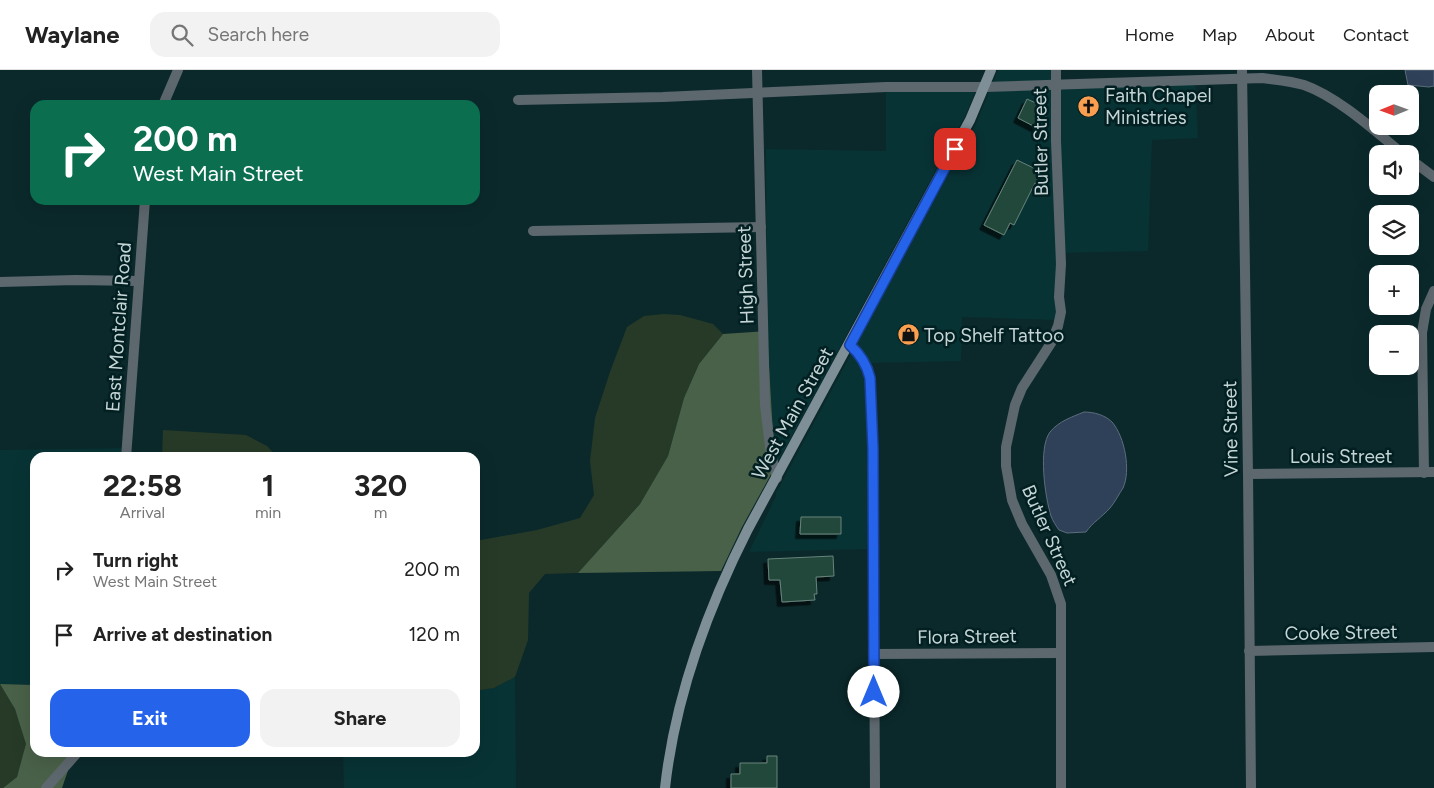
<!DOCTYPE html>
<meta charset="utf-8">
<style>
:root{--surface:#fff;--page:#f2f2f2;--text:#222;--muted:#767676;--line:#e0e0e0;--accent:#2563eb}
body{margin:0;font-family:Figtree,sans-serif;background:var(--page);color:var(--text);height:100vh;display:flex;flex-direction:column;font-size:19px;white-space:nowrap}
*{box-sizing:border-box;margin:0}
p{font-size:16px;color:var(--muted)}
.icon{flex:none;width:28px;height:28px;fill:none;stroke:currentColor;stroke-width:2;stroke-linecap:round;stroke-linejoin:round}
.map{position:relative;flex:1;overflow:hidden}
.sheet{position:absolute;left:30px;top:382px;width:450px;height:305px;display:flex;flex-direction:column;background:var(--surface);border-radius:15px;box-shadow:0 5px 20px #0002}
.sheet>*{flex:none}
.top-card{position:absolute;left:30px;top:30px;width:450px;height:105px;border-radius:15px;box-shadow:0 5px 20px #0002;background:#0b6e4f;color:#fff;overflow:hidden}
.needle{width:32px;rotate:269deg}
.buttons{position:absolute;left:1369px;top:15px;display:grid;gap:10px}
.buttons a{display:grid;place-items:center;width:50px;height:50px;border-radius:10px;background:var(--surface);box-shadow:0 5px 20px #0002;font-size:25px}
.pin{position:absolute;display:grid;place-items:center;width:42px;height:42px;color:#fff;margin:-21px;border-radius:10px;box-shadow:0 2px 8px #0006}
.me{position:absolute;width:55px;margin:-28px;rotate:0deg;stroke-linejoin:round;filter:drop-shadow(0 0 4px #0008)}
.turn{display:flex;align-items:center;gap:18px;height:105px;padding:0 20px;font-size:22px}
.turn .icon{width:65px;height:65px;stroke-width:2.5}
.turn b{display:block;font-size:35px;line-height:42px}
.eta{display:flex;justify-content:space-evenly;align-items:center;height:85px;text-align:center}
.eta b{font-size:30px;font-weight:700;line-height:35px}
.action{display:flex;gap:10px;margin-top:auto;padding:10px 20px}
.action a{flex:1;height:58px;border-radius:15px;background:var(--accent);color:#fff;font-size:20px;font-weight:700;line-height:58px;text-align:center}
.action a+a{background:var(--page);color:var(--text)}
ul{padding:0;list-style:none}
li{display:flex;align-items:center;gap:15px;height:65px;padding:0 20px}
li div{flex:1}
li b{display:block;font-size:19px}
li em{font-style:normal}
header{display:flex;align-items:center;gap:30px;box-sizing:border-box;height:70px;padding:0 25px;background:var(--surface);border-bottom:1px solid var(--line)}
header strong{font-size:24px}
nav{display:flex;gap:28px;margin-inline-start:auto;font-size:18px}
.search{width:350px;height:45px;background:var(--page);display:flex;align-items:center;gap:12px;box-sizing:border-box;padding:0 18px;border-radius:15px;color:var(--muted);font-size:19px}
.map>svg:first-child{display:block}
.built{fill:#083335}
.green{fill:#273a27}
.forest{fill:#4a6149}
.water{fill:#2f4059;stroke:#5c6d7e}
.building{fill:#20463b;stroke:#68847b;filter:url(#shadow)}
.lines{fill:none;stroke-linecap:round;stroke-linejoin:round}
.street{stroke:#5d686e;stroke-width:10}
.secondary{stroke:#7e8f98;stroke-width:10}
.route-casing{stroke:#184099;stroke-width:12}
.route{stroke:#2563eb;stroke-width:9}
.labels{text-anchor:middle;stroke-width:5;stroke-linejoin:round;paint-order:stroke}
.poi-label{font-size:19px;fill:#c5d5d6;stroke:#021f21;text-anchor:start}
.street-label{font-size:19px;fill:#c5d5d6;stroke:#021f21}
</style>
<header>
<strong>Waylane</strong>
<div class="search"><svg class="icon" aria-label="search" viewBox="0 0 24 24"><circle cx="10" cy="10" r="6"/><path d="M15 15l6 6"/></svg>Search here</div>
<nav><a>Home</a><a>Map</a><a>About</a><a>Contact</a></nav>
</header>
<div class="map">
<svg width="1434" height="718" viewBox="0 0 1434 718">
<defs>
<filter id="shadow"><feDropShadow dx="-4.5" dy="4.5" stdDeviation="0" flood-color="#0009"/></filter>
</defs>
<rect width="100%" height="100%" fill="#0b292b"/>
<g class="built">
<polygon points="998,0 1057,0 1057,12 1195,8 1198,68 1152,70 1148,181 1059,183 1059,250 962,247 961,291 872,293 867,479 749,482 776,426 776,423 977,52"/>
<polygon points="886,18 975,22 966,44 775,397 767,261 766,79 886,81"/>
<polygon points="125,378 125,387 35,388 35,615 0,614 0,380"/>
<polygon points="515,607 516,718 344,718 343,683 475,682 475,621 494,618"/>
</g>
<g class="green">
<polygon points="664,244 680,245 713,254 723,264 699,294 684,328 668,386 640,434 578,503 545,504 529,523 528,570 515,607 494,618 475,621 475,471 537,460 580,448 594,425 590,391 595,348 610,302 627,257 644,246"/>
<polygon points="163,360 246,365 267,376 277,387 162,387"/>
<polygon points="0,614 15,639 27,674 17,707 3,718 0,718"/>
</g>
<g class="forest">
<polygon points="767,261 775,397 742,457 721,501 578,503 640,434 668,386 684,328 699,294 723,264"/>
<polygon points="0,614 35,615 35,682 74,683 62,718 3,718 17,707 26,674 15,639"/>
</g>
<g class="water">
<polygon points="1405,0 1434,0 1434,16 1429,17 1408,15"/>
<path d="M1084,342C1094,342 1105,345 1112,352C1125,367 1131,401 1123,418C1119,424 1115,432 1110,438C1102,447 1093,452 1086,462L1067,463L1059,460C1056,456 1053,451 1051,446C1045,427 1038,378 1050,362C1059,351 1072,347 1084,342Z"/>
</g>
<g class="building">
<polygon points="1027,29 1040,35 1042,44 1046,46 1039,59 1018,48"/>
<polygon points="1017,90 1046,104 1041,116 1035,113 1014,155 1010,153 1004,165 984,155"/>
<polygon points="801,447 841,447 841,464 800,464"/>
<polygon points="833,486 834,506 816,507 817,524 814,524 815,530 782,532 780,510 769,510 768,489"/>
<polygon points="767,686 777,686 777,718 731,718 731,704 740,704 740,693 767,693"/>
</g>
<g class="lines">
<g class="street">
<polyline points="757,0 765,335 771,385 777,408"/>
<polyline points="1056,0 1056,71 1061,194 1059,227 1061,242 1058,256 1051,273 1022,318 1015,335 1006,377 1006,396 1012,430 1022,454 1051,505 1061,534 1061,718"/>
<polyline points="1242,0 1248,404 1251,718"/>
<path d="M518,30L663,27L886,17H985L1262,8C1277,10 1291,11 1304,15C1338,27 1375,61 1403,84"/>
<polyline points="163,35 178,0"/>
<polyline points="1410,89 1434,107"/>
<polyline points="533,161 761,157"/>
<polyline points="0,212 75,210 139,211"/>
<path d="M850,275C860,284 867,295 870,308L873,378L875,718"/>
<polyline points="126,388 145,130"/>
<polyline points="1424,403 1422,263 1426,239 1434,221"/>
<polyline points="1248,404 1434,402"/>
<polyline points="1249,581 1434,577"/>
<polyline points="874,584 1060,583"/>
<polyline points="46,718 78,682"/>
</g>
<path class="secondary" d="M665,718C675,627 707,540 748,459L970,50L991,0"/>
</g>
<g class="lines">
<defs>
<path id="route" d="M874,622L873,378L870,308C867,295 860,284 850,275L955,79"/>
</defs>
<use href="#route" class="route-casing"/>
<use href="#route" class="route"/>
</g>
<defs>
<symbol id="church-disc" viewBox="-11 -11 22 22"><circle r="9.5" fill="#fa9f50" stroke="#021f21"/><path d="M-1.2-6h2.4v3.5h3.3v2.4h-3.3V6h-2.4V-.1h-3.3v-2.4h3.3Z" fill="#111"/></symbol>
<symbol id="shop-disc" viewBox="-11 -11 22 22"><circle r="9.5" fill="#fa9f50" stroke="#021f21"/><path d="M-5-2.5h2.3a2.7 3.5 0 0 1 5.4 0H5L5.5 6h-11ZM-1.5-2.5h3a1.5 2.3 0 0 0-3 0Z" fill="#111"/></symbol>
</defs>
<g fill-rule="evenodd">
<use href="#church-disc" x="1076" y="24" width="25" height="25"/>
<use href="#shop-disc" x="896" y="252" width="25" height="25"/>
</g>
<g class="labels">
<g class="poi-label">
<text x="1105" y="32">Faith Chapel<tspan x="1105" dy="22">Ministries</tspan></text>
<text x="924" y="272">Top Shelf Tattoo</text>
</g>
<g class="street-label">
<text transform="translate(1040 72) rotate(-91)" y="7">Butler Street</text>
<text transform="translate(745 205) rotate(-92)" y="7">High Street</text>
<text transform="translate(118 257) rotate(-86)" y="7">East Montclair Road</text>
<text transform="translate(792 343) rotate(-61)" y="7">West Main Street</text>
<text transform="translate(1230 359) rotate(-91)" y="7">Vine Street</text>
<text x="1341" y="393">Louis Street</text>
<text transform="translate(1050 465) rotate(66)" y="7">Butler Street</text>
<text transform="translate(1341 562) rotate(-1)" y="7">Cooke Street</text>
<text transform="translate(967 566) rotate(-1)" y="7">Flora Street</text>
</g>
</g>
</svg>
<div class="buttons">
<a><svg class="needle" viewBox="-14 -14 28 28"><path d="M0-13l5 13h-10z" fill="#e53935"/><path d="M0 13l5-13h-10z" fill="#767676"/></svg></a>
<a><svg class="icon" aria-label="sound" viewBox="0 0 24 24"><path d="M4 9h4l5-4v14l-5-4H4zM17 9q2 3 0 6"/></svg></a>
<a><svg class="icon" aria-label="layers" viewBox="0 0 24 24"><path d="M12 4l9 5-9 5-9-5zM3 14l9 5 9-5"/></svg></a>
<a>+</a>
<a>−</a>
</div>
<div class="pin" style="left:955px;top:79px;background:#d93025"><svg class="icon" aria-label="arrive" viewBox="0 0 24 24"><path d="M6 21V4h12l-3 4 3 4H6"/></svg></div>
<svg class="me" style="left:874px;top:622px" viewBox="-20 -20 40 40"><circle r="19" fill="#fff"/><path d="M0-13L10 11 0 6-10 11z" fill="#2563eb"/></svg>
<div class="top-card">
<div class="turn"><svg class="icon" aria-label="right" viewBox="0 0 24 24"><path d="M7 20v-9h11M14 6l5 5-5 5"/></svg><div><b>200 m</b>West Main Street</div></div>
</div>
<section class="sheet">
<div class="eta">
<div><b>22:58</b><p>Arrival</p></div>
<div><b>1</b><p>min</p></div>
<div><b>320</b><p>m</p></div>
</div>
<ul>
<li><svg class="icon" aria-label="right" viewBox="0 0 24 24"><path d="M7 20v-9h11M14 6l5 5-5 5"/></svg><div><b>Turn right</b><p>West Main Street</p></div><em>200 m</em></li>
<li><svg class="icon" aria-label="arrive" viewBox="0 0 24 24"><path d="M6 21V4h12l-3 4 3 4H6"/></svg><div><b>Arrive at destination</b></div><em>120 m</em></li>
</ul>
<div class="action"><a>Exit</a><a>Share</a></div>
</section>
</div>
